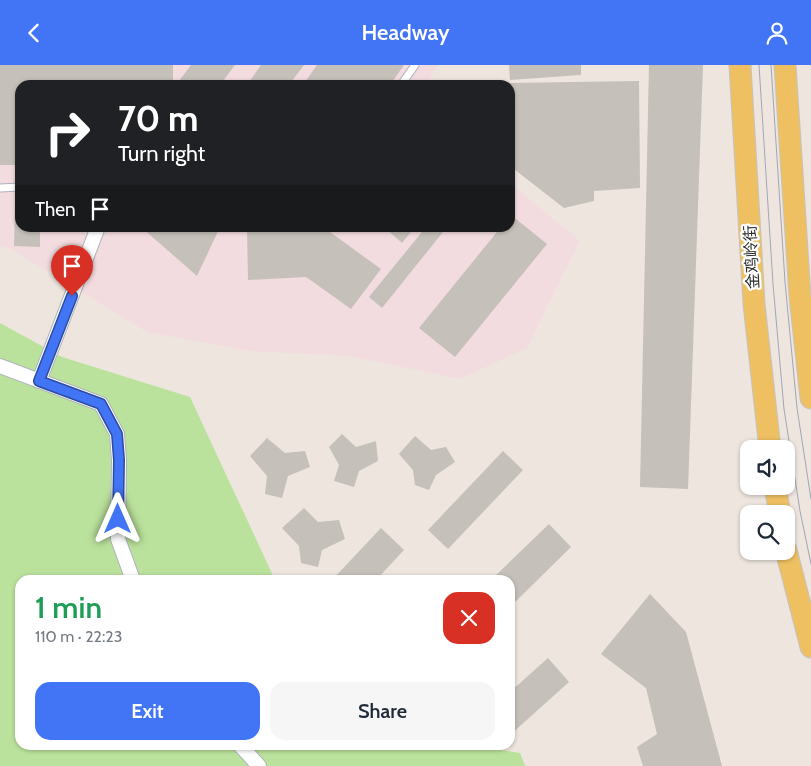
<!DOCTYPE html>
<meta charset="utf-8">
<style>
:root{--surface:#fff;--page:#f6f6f7;--text:#1f2937;--muted:#747a83;--accent:#4275f6}
body{margin:0;font-family:Cabin,"Noto Sans SC",sans-serif;background:var(--page);color:var(--text);height:100vh;display:flex;flex-direction:column;font-size:19px;white-space:nowrap}
*{box-sizing:border-box;margin:0}
p{font-size:16px;color:var(--muted)}
.icon{flex:none;width:28px;height:28px;fill:none;stroke:currentColor;stroke-width:2;stroke-linecap:round;stroke-linejoin:round}
.map{position:relative;flex:1;overflow:hidden}
.drawer{position:absolute;left:15px;top:510px;width:500px;height:175px;display:flex;flex-direction:column;background:var(--surface);border-radius:15px;box-shadow:0 1px 4px #0004}
.drawer>*{flex:none}
.hud{position:absolute;left:15px;top:15px;width:500px;height:152px;border-radius:15px;box-shadow:0 1px 4px #0004;background:#202124;color:#fff;overflow:hidden}
.tools{position:absolute;left:740px;top:375px;display:grid;gap:10px}
.tools a{display:grid;place-items:center;width:55px;height:55px;border-radius:10px;background:var(--surface);box-shadow:0 1px 4px #0004;font-size:25px}
.pin{position:absolute;display:grid;place-items:center;width:42px;height:42px;color:#fff;margin:-51px -21px;border-radius:50% 50% 50% 0;rotate:-45deg;box-shadow:0 0 5px #0007}
.pin .icon{rotate:45deg}
.me{position:absolute;width:55px;margin:-28px;rotate:0deg;stroke-linejoin:round;filter:drop-shadow(0 0 4px #0008)}
.turn{display:flex;align-items:center;gap:18px;height:105px;padding:0 20px;font-size:22px}
.turn .icon{width:65px;height:65px;stroke-width:2.5}
.turn b{display:block;font-size:35px;line-height:42px}
.then{display:flex;align-items:center;height:48px;padding:0 20px;background:#0003;gap:10px;font-size:19px}
.round{display:grid;place-items:center;flex:none;width:52px;height:52px;border-radius:15px;background:var(--page)}
.overview{display:flex;align-items:center;justify-content:space-between;height:85px;padding:0 20px}
h1{font-size:30px;font-weight:600;line-height:38px;color:#1e9e55}
.primary-button{display:flex;gap:10px;margin-top:auto;padding:10px 20px}
.primary-button a{flex:1;height:58px;border-radius:15px;background:var(--accent);color:#fff;font-size:20px;font-weight:600;line-height:58px;text-align:center}
.primary-button a+a{background:var(--page);color:var(--text)}
header{display:flex;justify-content:space-between;align-items:center;height:65px;padding:0 20px;background:var(--accent);color:#fff;font-size:22px;font-weight:600}
.map>svg:first-child{display:block}
.medical{fill:#f3dcdf}
.green{fill:#bbe29c}
.building{fill:#c6c0ba}
.lines{fill:none;stroke-linecap:round;stroke-linejoin:round}
.service-casing{stroke:#aeb2bc;stroke-width:9}
.minor-casing{stroke:#aeb2bc;stroke-width:16}
.primary-casing{stroke:#c4c4c4;stroke-width:23}
.service{stroke:#fff;stroke-width:7}
.minor{stroke:#fff;stroke-width:14}
.primary{stroke:#eec062;stroke-width:21}
.tram{stroke:#a1a6b5;stroke-width:1}
.route-casing{stroke:#2b4ca0;stroke-width:12}
.route{stroke:#4275f6;stroke-width:9}
.labels{text-anchor:middle;stroke-width:4.5;stroke-linejoin:round;paint-order:stroke}
.street-label{font-size:16px;fill:#2c2c2c;stroke:#fff}
</style>
<header><svg class="icon" aria-label="back" viewBox="0 0 24 24"><path d="M15 5l-7 7 7 7"/></svg>Headway<svg class="icon" aria-label="person" viewBox="0 0 24 24"><circle cx="12" cy="8" r="4"/><path d="M4 21q1-7 8-7t8 7"/></svg></header>
<div class="map">
<svg width="811" height="701" viewBox="0 0 811 701">
<rect width="100%" height="100%" fill="#ede5de"/>
<polygon class="medical" points="0,0 438,0 426,20 20,20 20,162 510,162 510,118 580,176 527,283 460,314 349,291 249,286 147,267 9,183 0,181"/>
<polygon class="green" points="0,258 62,292 190,332 275,515 20,515 20,680 469,680 520,688 525,701 0,701"/>
<g class="building">
<polygon points="0,0 173,0 173,16 25,15 25,20 20,20 20,100 0,100"/>
<polygon points="191,0 235,0 220,20 176,20"/>
<polygon points="261,0 304,0 289,20 247,20"/>
<polygon points="317,0 404,0 390,20 303,20"/>
<polygon points="509,0 581,0 581,10 510,15"/>
<polygon points="649,0 703,0 688,424 640,422"/>
<polygon points="639,16 640,123 594,126 594,136 564,143 510,101 510,20 505,20 505,18"/>
<polygon points="15,139 20,139 20,162 40,162 40,182 14,181"/>
<polygon points="511,150 547,179 455,292 419,263 501,162 510,162"/>
<polygon points="141,162 220,162 197,211"/>
<polygon points="267,162 323,162 381,204 351,244 306,212 248,215 247,164"/>
<polygon points="384,162 415,162 402,178"/>
<polygon points="426,162 447,162 382,243 369,232"/>
<polygon points="342,369 356,382 376,376 378,396 359,406 354,422 334,416 339,400 329,382"/>
<polygon points="415,371 431,385 446,382 455,397 436,410 429,425 415,420 413,405 399,389"/>
<polygon points="267,373 285,388 305,386 310,402 288,411 282,433 265,429 267,411 250,391"/>
<polygon points="503,386 523,405 448,484 428,465"/>
<polygon points="304,443 318,457 339,455 345,474 322,485 318,502 301,498 299,481 282,463"/>
<polygon points="549,459 571,482 510,542 510,515 491,515"/>
<polygon points="381,463 404,485 376,515 332,515"/>
<polygon points="650,529 686,567 722,701 643,701 637,682 657,669 646,623 601,589"/>
<polygon points="548,593 569,617 510,670 510,627"/>
</g>
<g class="lines">
<defs>
<g id="service">
<polyline points="401,20 415,0"/>
<polyline points="0,123 20,122"/>
</g>
<g id="minor">
<polyline points="0,301 101,339 117,369 119,395 118,474 133,515"/>
<polyline points="39,316 98,162"/>
<polyline points="240,680 259,701"/>
</g>
<g id="primary">
<polyline points="740,0 754,239 770,384"/>
<polyline points="785,0 800,231 811,333"/>
<polyline points="775,421 780,449"/>
<polyline points="786,485 811,582"/>
</g>
</defs>
<use href="#service" class="service-casing"/>
<use href="#minor" class="minor-casing"/>
<use href="#primary" class="primary-casing"/>
<use href="#service" class="service"/>
<use href="#minor" class="minor"/>
<use href="#primary" class="primary"/>
<g class="tram">
<polyline points="759,0 773,219 784,344 800,446 811,499"/>
<polyline points="771,0 785,217 797,343 811,434"/>
</g>
</g>
<g class="lines">
<defs>
<polyline id="route" points="72,231 39,316 101,339 117,369 119,395 118,454"/>
</defs>
<use href="#route" class="route-casing"/>
<use href="#route" class="route"/>
</g>
<g class="labels">
<g class="street-label">
<text transform="translate(751 192) rotate(-93)" y="6">金鸡岭街</text>
</g>
</g>
</svg>
<div class="tools">
<a><svg class="icon" aria-label="sound" viewBox="0 0 24 24"><path d="M4 9h4l5-4v14l-5-4H4zM17 9q2 3 0 6"/></svg></a>
<a><svg class="icon" aria-label="search" viewBox="0 0 24 24"><circle cx="10" cy="10" r="6"/><path d="M15 15l6 6"/></svg></a>
</div>
<div class="pin" style="left:72px;top:231px;background:#d93025"><svg class="icon" aria-label="arrive" viewBox="0 0 24 24"><path d="M6 21V4h12l-3 4 3 4H6"/></svg></div>
<svg class="me" style="left:118px;top:454px" viewBox="-20 -20 40 40"><path d="M0-17L14 15 0 8-14 15z" fill="#4275f6" stroke="#fff" stroke-width="4"/></svg>
<div class="hud">
<div class="turn"><svg class="icon" aria-label="right" viewBox="0 0 24 24"><path d="M7 20v-9h11M14 6l5 5-5 5"/></svg><div><b>70 m</b>Turn right</div></div>
<div class="then">Then<svg class="icon" aria-label="arrive" viewBox="0 0 24 24"><path d="M6 21V4h12l-3 4 3 4H6"/></svg></div>
</div>
<section class="drawer">
<div class="overview"><div><h1>1 min</h1><p>110 m · 22:23</p></div><a class="round" style="background:#d93025;color:#fff"><svg class="icon" aria-label="close" viewBox="0 0 24 24"><path d="M6 6l12 12M18 6L6 18"/></svg></a></div>
<div class="primary-button"><a>Exit</a><a>Share</a></div>
</section>
</div>
